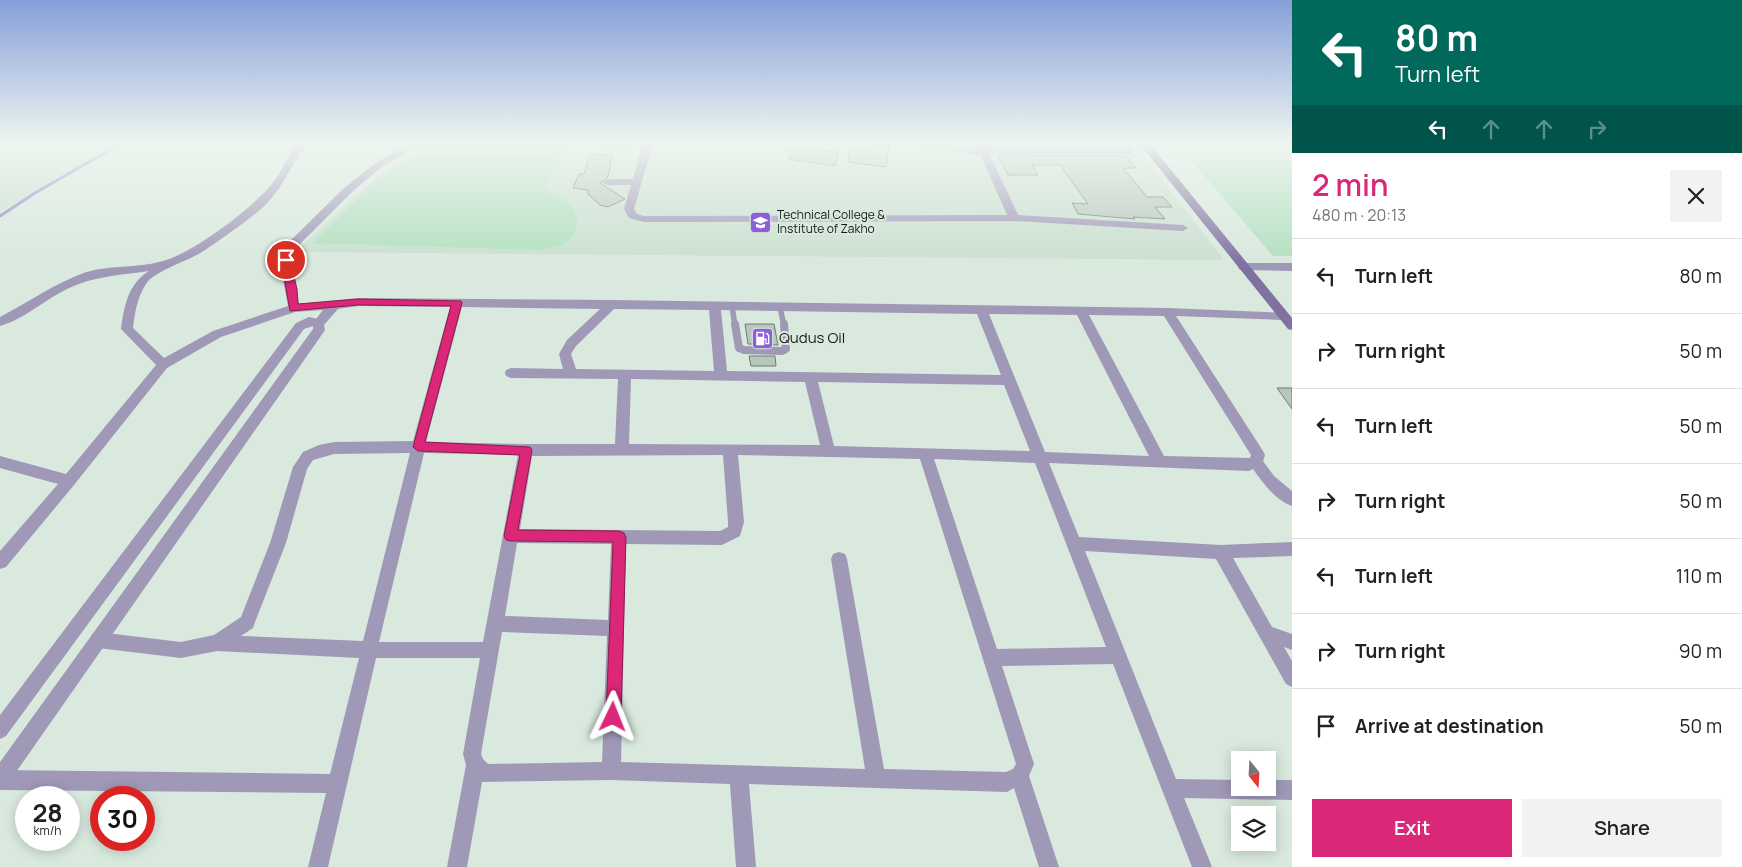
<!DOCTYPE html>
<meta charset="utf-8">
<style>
:root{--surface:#fff;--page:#f2f2f2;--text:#222;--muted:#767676;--line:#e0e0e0;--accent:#db2777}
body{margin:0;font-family:Manrope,sans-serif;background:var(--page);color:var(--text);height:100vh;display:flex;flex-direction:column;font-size:19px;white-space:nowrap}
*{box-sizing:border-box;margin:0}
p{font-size:16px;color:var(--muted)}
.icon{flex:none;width:28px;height:28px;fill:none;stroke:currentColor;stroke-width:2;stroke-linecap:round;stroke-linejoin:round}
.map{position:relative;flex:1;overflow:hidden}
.panel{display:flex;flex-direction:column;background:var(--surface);width:450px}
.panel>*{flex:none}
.guide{background:#00695c;color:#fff;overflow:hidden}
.needle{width:32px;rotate:162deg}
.buttons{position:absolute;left:1231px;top:751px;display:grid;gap:10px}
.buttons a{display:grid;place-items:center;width:45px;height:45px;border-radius:0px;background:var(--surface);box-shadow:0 2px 12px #0003;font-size:25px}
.speed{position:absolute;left:15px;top:786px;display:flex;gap:10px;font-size:25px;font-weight:700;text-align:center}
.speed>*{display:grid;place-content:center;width:65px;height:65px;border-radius:50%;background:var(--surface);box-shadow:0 2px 12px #0003;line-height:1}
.speed small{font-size:12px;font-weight:400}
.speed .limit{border:8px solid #d22;background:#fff;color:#111}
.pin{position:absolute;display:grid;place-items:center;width:42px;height:42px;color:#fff;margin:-21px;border:2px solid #fff;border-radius:50%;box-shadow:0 1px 5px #0007}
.me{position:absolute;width:55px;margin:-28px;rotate:2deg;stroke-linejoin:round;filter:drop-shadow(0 0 4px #0008)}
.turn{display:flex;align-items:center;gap:18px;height:105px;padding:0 20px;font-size:22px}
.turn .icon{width:65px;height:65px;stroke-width:2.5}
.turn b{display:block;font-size:35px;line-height:42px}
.lanes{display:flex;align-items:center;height:48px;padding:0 20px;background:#0003;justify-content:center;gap:25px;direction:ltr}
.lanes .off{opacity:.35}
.round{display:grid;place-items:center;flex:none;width:52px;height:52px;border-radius:0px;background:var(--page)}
.head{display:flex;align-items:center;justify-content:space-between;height:85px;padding:0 20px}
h1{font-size:30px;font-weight:600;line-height:38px;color:var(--accent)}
.primary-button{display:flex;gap:10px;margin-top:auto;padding:10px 20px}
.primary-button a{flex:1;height:58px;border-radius:0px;background:var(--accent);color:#fff;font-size:20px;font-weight:600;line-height:58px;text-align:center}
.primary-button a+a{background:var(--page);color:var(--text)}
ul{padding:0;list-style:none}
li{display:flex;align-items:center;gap:15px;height:75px;padding:0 20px;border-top:1px solid var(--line)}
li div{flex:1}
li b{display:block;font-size:19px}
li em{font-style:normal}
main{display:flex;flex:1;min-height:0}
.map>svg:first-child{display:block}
.built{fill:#cae0d0}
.green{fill:#b2e0c0}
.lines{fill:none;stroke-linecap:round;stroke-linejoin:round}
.stream{stroke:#9680c6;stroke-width:3}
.building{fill:#b8c7bc;stroke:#6e7c72}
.service-far1{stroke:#a098b7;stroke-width:5.5}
.service{stroke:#a098b7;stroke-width:8}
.minor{fill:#a098b7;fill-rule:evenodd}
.tertiary{fill:#a098b7;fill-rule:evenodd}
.secondary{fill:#8072a0;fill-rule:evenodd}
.route{fill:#db2777;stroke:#8e194d}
.labels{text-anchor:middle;stroke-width:4;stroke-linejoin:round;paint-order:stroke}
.far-poi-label{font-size:12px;fill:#141915;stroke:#d9e9de;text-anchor:start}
.poi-label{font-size:15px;fill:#141915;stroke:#d9e9de;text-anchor:start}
</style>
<main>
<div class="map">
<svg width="1292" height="867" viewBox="0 0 1292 867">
<rect width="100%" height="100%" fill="#d9e9de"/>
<g class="built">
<polygon points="0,143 125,143 0,212"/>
<polygon points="427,143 1134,143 1224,260 295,252 373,180"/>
</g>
<g class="green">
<path d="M430,143H631L628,152L565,149L544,187C553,199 561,196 570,204C574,209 577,216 577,222C578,242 556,248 540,250L312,243L377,180Z"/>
<polygon points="1190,159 1290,160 1292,162 1292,256 1273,256"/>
</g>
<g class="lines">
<polyline class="stream" points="0,216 35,193 122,143"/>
</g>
<g class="building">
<polygon points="793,143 805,143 804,148 838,152 835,166 789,159"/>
<polygon points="858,143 889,146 886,167 848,162 850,148 857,149"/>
<polygon points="590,154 612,155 608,177 600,183 625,199 608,207 600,205 588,194 588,190 573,188 579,174 584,174"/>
<polygon points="997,155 1126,156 1136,168 1123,168 1147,197 1163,197 1172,207 1155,207 1165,219 1133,217 1135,219 1078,214 1072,203 1088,204 1060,165 1032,165 1038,175 1008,175"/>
<polygon points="745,324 774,324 778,345 748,344"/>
<polygon points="749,356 775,356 776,366 751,366"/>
<polygon points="1277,388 1292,388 1292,409"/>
</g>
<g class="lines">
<g class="service-far1">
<polyline points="1262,143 1266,145"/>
<polyline points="732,306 735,326"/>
<polyline points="780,307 784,326"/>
</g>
<polyline class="service" points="735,324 739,348 744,350 782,351 786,349 784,324"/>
<g class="minor">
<path d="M297,143H307C291,165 282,191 261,209C243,224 222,239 202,252C188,261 154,271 146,284C137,298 135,312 133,328L164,358L213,331L288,306L278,253L280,251L343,189L374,164L411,143H423L380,168L351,193L290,254L299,304L358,298L612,300L1167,308L1288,313L1290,316L1284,320L1176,316L1263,451L1265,455L1263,461L1274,476L1292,491V506C1276,501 1263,483 1253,469L1249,471L1049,463L1079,537L1221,545L1292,542V556L1233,558L1272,627L1292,634V650L1284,647L1292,661V687L1286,684L1216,559L1085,551L1176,779L1240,780V788H1268V780H1292V800L1184,798L1212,867H1192L1113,664L1002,666L1034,764L1029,776L1059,867H1039L1014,788L1007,792L749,784L756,867H736L730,784L611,780L482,782L467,867H447L466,765L463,754L480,658H376L328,867H308L326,793L0,790V770L330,774L359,658L217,651L181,658L98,648L92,646L90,640L92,634L98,632L181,642L214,635L241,617L270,543L293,467L303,452L319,445L334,442L413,441L450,307L358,306L338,309L323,326L319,327L313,323L323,310L295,312L221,337L167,368L74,485L6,567L0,569V551L58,484L0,468V456L66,474L156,365L121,329C124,306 128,284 149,271C121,275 93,276 67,289C44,300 25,319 0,326V317C27,303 52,285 81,274C106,264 137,269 163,261C193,253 251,209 271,185C282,172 287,156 297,143ZM462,307L600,309L567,340L559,354L563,369L511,368L506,370L505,373L506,376L511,378L618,379L615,444H526L426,442ZM614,309L709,310L714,371L576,369L571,354L576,346ZM721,310L977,314L1001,375L727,371ZM989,314L1077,315L1149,456L1045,452ZM1089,315L1164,316L1251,455L1250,458L1164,456ZM631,379L805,382L820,445L629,444ZM818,382L1004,385L1030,451L834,446ZM410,453L363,641L241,636L253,628L255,622L286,543L307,469L313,460L334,454ZM424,453L518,455L483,642H379ZM723,455L728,522V527L720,531L520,529L532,456ZM738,455L920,459L1016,764L1013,769L1006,772L884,769L847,559L845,554L839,552L833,554L831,559L865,769L621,762L626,544L722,545L740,536L744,522ZM934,459L1035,463L1106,647L997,649ZM517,543L611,544L608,620L505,616ZM502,632L607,636L602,762L488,764L483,759L481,754Z"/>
<polygon points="643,143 653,143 634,209 637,214 644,216 1007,215 981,156 924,146 919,143 940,143 978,150 976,143 984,143 986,147 1129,148 1134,151 1129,154 989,153 1018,215 1183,225 1188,228 1183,231 1014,221 644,222 629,218 624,209 631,185 607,185 602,182 607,179 633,179"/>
<polygon points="1244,263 1292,263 1292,271 1240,270 1238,267 1240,264"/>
</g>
<polygon class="tertiary" points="309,317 323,320 325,330 323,333 7,785 0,787 0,762 313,329 313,326 304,329 6,736 0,739 0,715 296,323"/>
<polygon class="secondary" points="1139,143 1149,143 1292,318 1292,330 1288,329"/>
</g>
<linearGradient id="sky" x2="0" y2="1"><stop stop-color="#879fda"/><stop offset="0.54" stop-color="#eef5f0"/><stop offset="1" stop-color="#eef5f0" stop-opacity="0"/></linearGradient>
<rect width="1292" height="264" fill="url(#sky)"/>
<polygon class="route" points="286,257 290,260 297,289 298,304 358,299 461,301 462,303 425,442 530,447 532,450 518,530 619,531 624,533 626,537 621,717 618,723 613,725 608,723 606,717 613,542 511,541 506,540 504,536 520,455 418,451 413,447 451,306 358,305 290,311 281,260"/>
<defs>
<symbol id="university-square" viewBox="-11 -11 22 22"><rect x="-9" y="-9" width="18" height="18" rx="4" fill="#8d60da" stroke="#d9e9de"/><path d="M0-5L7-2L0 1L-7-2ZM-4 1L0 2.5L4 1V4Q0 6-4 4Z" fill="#fff"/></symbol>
<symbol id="fuel-square" viewBox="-11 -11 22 22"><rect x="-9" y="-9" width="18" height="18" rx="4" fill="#8d60da" stroke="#d9e9de"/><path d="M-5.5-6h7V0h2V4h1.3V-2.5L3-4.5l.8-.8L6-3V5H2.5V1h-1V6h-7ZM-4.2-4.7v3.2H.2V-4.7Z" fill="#fff"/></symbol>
</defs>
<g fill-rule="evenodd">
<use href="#university-square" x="748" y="210" width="25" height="25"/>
<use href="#fuel-square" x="750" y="326" width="25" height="25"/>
</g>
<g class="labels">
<g class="far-poi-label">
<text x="777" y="219">Technical College &amp;<tspan x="777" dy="14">Institute of Zakho</tspan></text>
</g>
<g class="poi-label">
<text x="779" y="343">Qudus Oil</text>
</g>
</g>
</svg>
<div class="buttons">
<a><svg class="needle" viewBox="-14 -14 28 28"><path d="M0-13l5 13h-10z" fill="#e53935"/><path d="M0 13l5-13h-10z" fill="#767676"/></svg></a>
<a><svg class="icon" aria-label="layers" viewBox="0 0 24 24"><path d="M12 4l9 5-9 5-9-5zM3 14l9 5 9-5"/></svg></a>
</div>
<div class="speed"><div>28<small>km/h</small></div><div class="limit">30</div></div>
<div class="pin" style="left:286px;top:260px;background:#d93025"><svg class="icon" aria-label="arrive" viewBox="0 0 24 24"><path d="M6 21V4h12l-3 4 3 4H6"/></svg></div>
<svg class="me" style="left:613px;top:717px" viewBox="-20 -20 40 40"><path d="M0-17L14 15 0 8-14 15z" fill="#db2777" stroke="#fff" stroke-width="4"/></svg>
</div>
<section class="panel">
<div class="guide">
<div class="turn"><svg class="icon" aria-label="left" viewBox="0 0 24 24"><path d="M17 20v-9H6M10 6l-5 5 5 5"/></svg><div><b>80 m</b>Turn left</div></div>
<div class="lanes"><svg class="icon" aria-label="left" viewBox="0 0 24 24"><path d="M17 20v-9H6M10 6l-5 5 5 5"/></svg><svg class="icon off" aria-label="ahead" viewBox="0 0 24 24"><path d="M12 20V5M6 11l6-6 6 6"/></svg><svg class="icon off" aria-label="ahead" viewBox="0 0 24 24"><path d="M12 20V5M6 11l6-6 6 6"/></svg><svg class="icon off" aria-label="right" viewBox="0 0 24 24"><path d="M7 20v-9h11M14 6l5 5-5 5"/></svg></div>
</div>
<div class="head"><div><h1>2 min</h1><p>480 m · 20:13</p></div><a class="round"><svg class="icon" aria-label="close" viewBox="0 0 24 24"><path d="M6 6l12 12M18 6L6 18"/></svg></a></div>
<ul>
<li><svg class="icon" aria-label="left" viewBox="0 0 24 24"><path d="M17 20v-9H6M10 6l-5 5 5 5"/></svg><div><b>Turn left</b></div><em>80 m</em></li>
<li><svg class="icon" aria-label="right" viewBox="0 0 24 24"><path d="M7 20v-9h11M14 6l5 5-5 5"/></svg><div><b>Turn right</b></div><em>50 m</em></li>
<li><svg class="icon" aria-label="left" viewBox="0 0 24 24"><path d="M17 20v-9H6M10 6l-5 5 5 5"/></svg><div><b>Turn left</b></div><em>50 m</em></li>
<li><svg class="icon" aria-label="right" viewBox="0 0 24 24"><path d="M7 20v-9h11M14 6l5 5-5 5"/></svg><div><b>Turn right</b></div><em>50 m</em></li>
<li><svg class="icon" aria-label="left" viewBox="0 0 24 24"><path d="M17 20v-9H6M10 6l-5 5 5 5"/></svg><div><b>Turn left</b></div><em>110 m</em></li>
<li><svg class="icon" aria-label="right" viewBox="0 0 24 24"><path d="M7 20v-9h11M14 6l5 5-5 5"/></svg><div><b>Turn right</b></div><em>90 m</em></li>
<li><svg class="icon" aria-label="arrive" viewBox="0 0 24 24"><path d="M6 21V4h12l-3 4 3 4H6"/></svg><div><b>Arrive at destination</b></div><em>50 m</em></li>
</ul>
<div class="primary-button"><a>Exit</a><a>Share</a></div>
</section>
</main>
